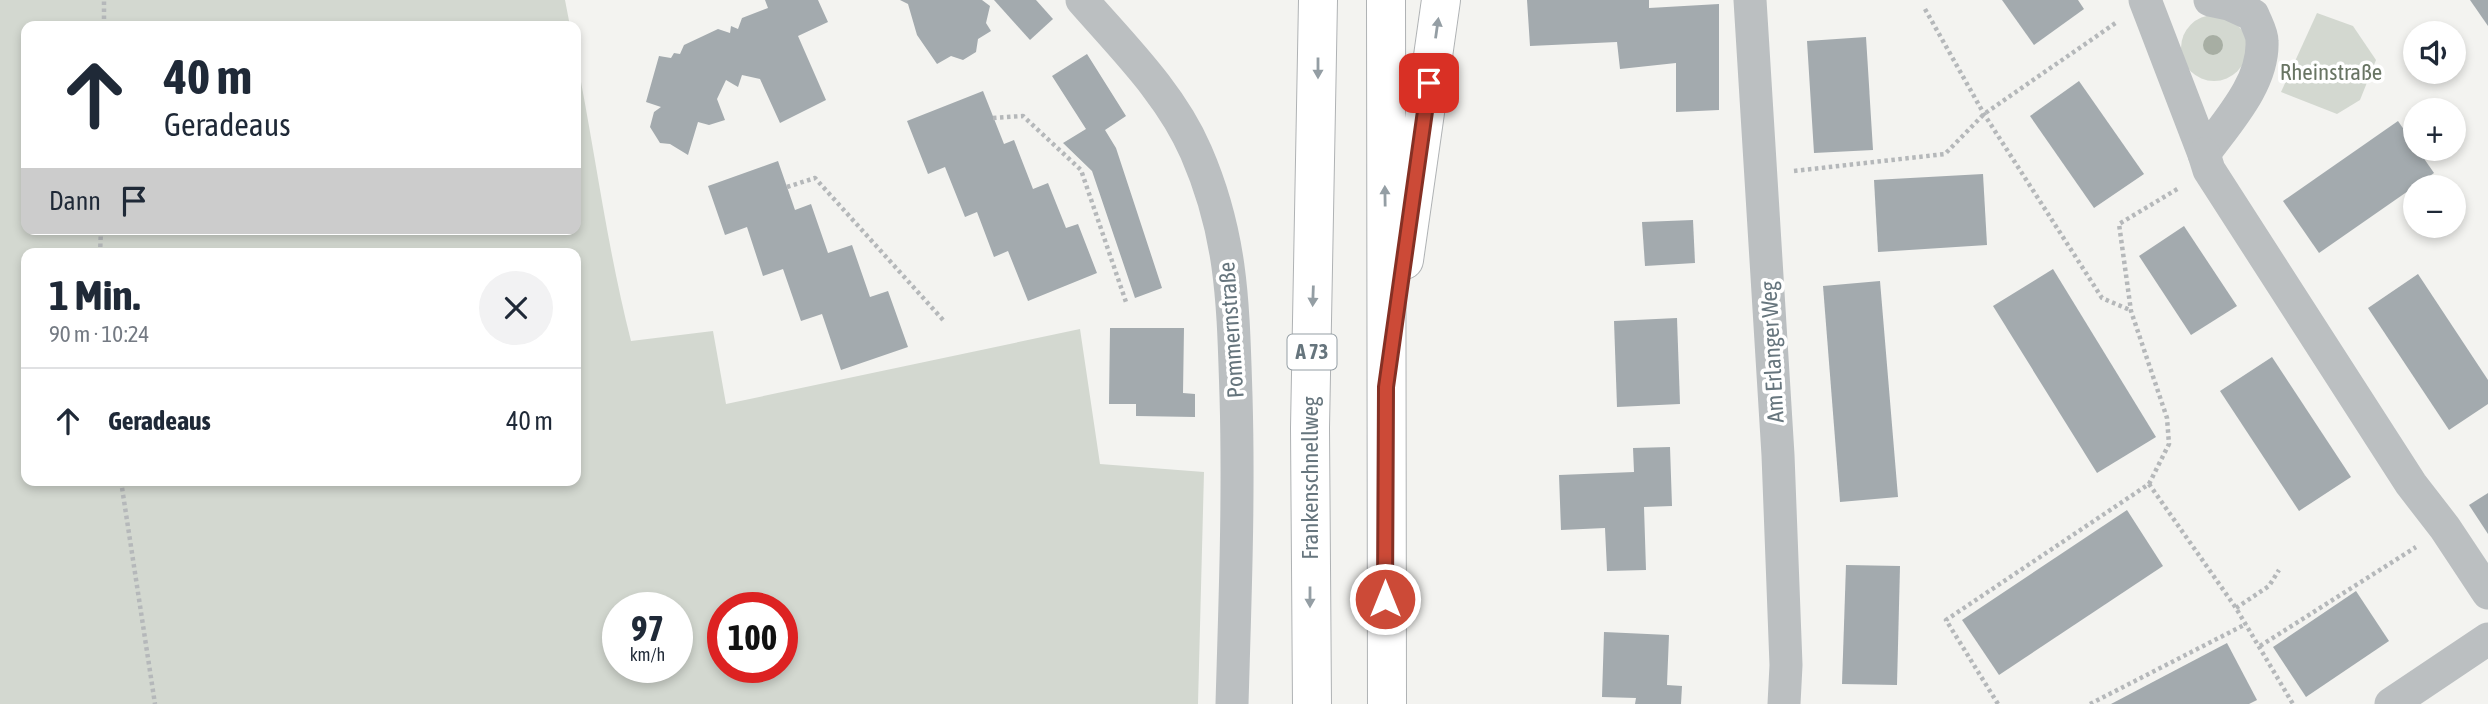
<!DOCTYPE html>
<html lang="de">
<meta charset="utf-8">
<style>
:root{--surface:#fff;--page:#f2f2f3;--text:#1f2937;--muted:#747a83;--line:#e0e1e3}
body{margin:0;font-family:"Asap Condensed",sans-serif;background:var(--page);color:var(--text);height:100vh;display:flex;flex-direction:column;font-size:26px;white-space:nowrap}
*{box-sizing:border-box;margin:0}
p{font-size:23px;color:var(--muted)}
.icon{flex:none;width:38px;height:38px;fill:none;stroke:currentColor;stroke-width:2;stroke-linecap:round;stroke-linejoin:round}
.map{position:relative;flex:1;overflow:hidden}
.drawer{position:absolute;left:21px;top:248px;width:560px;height:238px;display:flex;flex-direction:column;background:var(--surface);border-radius:14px;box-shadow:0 4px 10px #0003}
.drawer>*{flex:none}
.hud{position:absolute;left:21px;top:21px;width:560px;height:214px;border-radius:14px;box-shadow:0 4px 10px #0003;background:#fff;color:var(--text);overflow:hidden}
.controls{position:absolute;left:2403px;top:21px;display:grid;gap:14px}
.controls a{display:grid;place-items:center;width:63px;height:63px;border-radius:50%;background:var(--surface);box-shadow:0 4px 10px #0003;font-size:35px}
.speed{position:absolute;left:602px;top:592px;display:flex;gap:14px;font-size:35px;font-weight:700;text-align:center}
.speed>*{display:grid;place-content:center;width:91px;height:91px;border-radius:50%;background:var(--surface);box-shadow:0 4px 10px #0003;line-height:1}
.speed small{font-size:18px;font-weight:400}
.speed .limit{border:10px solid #d22;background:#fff;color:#111}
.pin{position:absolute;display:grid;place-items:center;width:60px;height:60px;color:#fff;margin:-30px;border-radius:14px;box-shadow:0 4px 10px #0006}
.me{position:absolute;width:77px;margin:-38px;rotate:0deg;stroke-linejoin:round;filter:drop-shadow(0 0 5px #0008)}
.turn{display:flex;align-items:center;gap:24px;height:147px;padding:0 28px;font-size:32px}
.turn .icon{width:91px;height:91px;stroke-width:2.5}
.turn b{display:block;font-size:49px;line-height:60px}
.then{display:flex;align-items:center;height:66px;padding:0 28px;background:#0003;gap:14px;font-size:26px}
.round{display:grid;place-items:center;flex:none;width:74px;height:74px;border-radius:37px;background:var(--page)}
.headline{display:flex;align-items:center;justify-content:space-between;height:119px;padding:0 28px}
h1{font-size:42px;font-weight:700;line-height:52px}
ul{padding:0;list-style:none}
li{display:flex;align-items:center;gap:21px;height:105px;padding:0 28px;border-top:2px solid var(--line)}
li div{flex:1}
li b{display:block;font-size:26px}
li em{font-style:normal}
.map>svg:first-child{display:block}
.green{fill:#d3d8d0;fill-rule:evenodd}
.building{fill:#a3aaae}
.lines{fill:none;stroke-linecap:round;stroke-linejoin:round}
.highway-casing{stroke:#afb2b4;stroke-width:40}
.path{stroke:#b5b8ba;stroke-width:4.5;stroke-dasharray:3.5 3.5;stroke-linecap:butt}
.street{stroke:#bbbfc1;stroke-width:33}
.highway{stroke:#fff;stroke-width:38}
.tree{fill:#a7aea3}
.oneway{fill:#949ea4}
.route-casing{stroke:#853024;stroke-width:18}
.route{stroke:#cc4a37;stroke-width:12}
.labels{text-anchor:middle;stroke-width:7;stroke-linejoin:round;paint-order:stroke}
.shield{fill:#fff;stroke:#949ea4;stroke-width:2}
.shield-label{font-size:21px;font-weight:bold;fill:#66757d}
.park-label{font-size:23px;fill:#697564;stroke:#fff}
.street-label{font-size:23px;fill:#66757d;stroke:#fff}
</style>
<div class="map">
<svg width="2488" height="704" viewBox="0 0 2488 704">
<rect width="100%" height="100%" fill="#f3f3f0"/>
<g class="green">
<path d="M0,0H565L570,26H26V229H576V56C595,151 607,247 631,341L713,331L726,404L1080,329L1100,464L1204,472L1198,704H0ZM26,254H576V481H26ZM677,607V667H618V607ZM782,607V667H723V607Z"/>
<polygon points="2317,13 2353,26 2376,60 2360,100 2337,114 2281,92"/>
<circle cx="2214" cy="48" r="33"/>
</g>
<g class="building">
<polygon points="765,0 818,0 828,22 798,36 826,100 780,123 760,79 742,75 738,87 726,80 717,99 725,120 709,125 698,122 688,155 670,144 660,143 650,127 654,112 661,107 646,102 659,56 671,58 674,53 680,54 684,45 718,29 730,33 731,26 738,29 742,18 768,8"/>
<polygon points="900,0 982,0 990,6 986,23 991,31 978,39 976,52 963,60 951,56 937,64 917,35 908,4"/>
<polygon points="994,0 1036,0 1053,19 1030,40"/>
<polygon points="1527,0 1649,0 1649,8 1719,4 1719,110 1676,112 1676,63 1620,69 1617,42 1530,46"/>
<polygon points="2002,0 2078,0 2084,9 2034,45"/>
<polygon points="2470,0 2488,0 2488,26"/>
<polygon points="1866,37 1873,150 1814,153 1807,41"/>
<polygon points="1087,54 1126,116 1105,130 1116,148 1162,288 1135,298 1092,171 1063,143 1086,129 1052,76"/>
<polygon points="2079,81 2144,174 2094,208 2030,116"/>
<polygon points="983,91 1004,144 1014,140 1033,189 1048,183 1066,228 1078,224 1097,273 1028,301 1008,251 994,257 977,212 965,217 945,167 928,174 907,121"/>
<polygon points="2398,121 2434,173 2319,253 2283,201"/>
<polygon points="778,161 795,210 811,204 828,253 852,245 870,297 888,291 908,347 841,370 822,314 801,321 783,269 763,276 747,227 725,235 708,186"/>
<polygon points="1983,174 1987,245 1878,252 1874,180"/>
<polygon points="1693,220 1695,263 1645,266 1642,222"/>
<polygon points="2184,226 2237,306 2191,335 2139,256"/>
<polygon points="2053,269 2156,437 2097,473 1993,306"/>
<polygon points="2418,274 2488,380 2488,404 2449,430 2368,308"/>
<polygon points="1880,281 1898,497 1840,502 1823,286"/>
<polygon points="1677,318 1680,404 1617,407 1614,321"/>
<polygon points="1110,328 1184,328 1183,393 1195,394 1195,417 1136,416 1136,404 1109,404"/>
<polygon points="2272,357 2351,477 2299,511 2220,391"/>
<polygon points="1670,447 1672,506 1644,507 1646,570 1607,571 1605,528 1561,530 1559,475 1634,472 1633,448"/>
<polygon points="2488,493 2488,534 2469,505"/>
<polygon points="2127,510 2163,566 1999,675 1962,620"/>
<polygon points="1846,565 1900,566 1897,685 1842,684"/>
<polygon points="2356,591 2389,641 2306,697 2273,647"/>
<polygon points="1604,632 1669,635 1667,685 1682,686 1681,704 1635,704 1636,698 1602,697"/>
<polygon points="2227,643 2257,700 2249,704 2111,704"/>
</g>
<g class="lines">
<defs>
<g id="highway">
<polyline points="1386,0 1387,704"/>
<polyline points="1404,260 1441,0"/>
<polyline points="1312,704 1310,428 1318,0"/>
</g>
</defs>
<use href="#highway" class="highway-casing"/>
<g class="path">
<polyline points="1925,9 1984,114 2102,298 2130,310"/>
<polyline points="104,26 104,0"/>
<polyline points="993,118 1023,116 1081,170 1127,305"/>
<polyline points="1794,171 1945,154 1984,114 2117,22"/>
<polyline points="787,187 815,178 944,321"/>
<polyline points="100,254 101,229"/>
<polyline points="121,481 155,704"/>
<polyline points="2149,484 2169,444 2167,418 2131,311 2119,224 2179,188"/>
<polyline points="2236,608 2269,586 2279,570"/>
<polyline points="2260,646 2416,547"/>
<polyline points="1998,704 1946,620 2149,484 2236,608 2293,704"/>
<polyline points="2090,704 2246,624"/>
</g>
<g class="street">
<path d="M1082,0C1123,47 1171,94 1196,152C1233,237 1233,306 1236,396C1239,499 1235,601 1232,704"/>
<polyline points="1750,0 1778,455 1786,665 1784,704"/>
<path d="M2145,0L2204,154C2227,122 2264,83 2262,41C2262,33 2256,23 2253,15L2229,4L2210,0"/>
<polyline points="2204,154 2209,170 2411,484 2445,528 2488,593"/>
<polyline points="2391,704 2488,639"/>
</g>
<use href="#highway" class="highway"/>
</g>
<circle class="tree" cx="2213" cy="45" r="10"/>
<defs><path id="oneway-solid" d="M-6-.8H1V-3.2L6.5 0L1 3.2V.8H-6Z" transform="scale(1.75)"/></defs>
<g class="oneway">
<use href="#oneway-solid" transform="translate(1437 28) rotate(-82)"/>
<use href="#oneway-solid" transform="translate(1318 68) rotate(90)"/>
<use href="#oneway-solid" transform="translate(1385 196) rotate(-91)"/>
<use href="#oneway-solid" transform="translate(1313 296) rotate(92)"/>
<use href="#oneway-solid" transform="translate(1310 597) rotate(90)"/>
</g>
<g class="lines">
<defs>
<polyline id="route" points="1385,599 1386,387 1429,83"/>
</defs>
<use href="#route" class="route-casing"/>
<use href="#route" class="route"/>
</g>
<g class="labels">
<rect class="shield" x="1287.5" y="334.5" width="49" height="35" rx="5"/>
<g class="shield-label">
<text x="1312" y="359">A 73</text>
</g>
<g class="park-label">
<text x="2331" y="80">Rheinstraße</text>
</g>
<g class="street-label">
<text transform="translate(1231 330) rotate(-94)" y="8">Pommernstraße</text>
<text transform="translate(1772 352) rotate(-93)" y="8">Am Erlanger Weg</text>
<text transform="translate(1310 478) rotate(-90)" y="8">Frankenschnellweg</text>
</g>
</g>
</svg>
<div class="controls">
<a><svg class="icon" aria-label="sound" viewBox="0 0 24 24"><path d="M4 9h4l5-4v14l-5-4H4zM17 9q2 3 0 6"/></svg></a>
<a>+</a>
<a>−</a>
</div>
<div class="speed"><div>97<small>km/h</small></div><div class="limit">100</div></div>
<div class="pin" style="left:1429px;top:83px;background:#d93025"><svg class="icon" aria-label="arrive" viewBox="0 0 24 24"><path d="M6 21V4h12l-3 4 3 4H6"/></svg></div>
<svg class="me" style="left:1385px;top:599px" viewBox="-20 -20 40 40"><circle r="17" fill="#cc4a37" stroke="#fff" stroke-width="3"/><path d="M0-11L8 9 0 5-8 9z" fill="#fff"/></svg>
<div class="hud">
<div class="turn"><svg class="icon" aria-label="ahead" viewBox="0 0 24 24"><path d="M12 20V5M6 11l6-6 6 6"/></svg><div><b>40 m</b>Geradeaus</div></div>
<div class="then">Dann<svg class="icon" aria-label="arrive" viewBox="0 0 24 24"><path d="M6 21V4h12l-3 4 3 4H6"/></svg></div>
</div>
<section class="drawer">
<div class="headline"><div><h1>1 Min.</h1><p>90 m · 10:24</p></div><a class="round"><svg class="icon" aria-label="close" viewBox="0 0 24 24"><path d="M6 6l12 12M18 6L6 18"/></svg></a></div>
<ul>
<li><svg class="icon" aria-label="ahead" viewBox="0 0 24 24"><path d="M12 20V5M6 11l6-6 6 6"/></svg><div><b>Geradeaus</b></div><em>40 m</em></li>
</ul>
</section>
</div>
